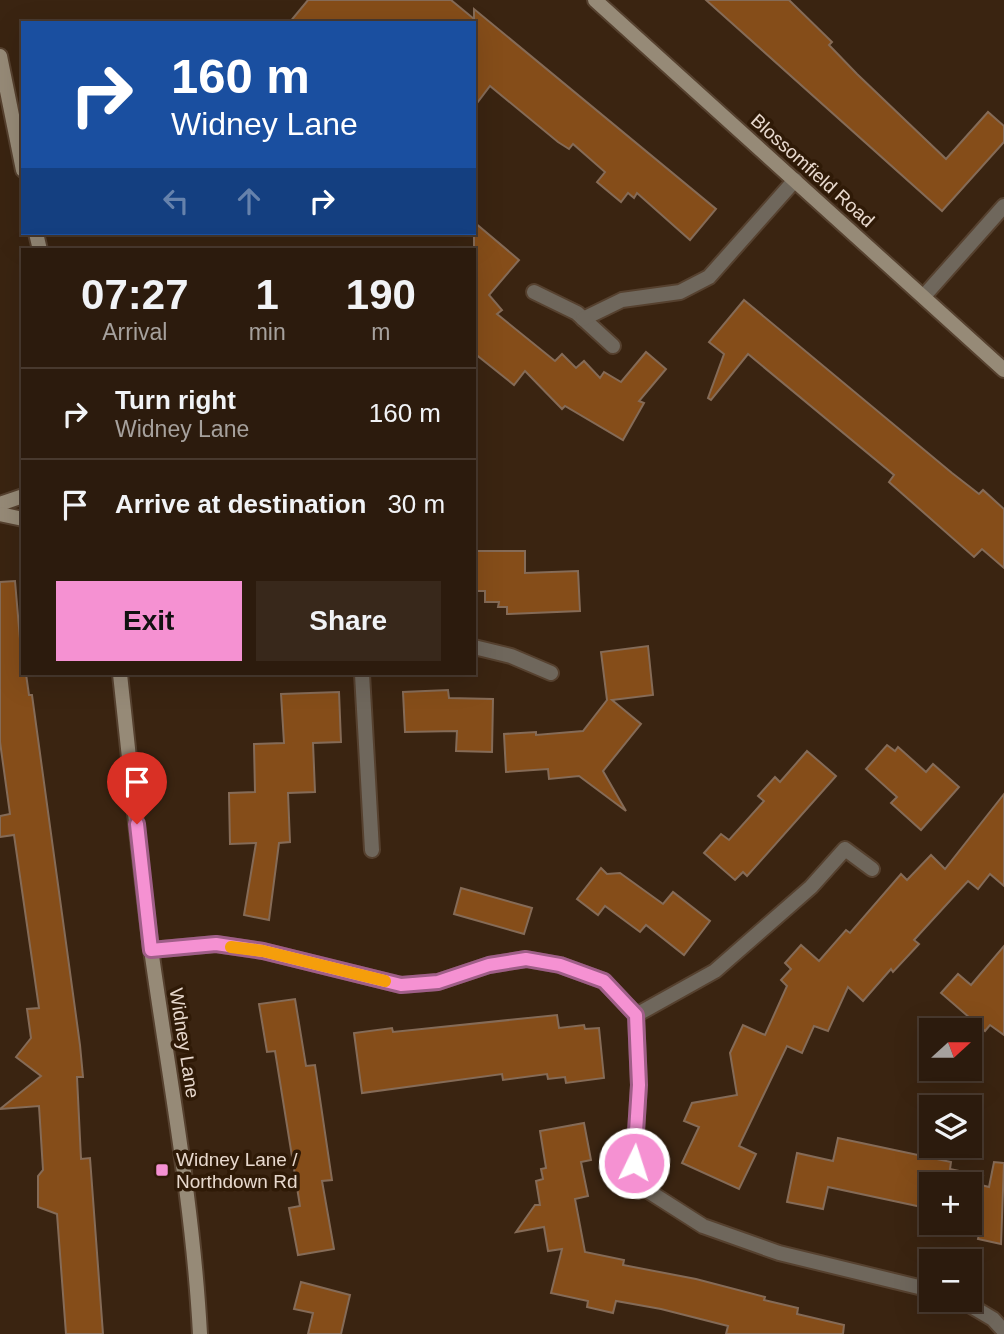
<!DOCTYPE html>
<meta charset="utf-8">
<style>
:root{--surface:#2c1b0d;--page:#38281b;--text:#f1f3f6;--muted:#a6a19d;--line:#48392e;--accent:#f591d2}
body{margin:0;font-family:Helvetica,sans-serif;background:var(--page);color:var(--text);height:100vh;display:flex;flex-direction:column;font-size:26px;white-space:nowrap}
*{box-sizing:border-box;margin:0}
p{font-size:23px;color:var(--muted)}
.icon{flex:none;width:38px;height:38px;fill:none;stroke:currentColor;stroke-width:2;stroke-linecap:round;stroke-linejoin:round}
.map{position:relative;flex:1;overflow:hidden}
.details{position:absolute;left:21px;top:248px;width:455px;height:427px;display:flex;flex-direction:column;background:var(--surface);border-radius:0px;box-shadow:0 7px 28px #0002,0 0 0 2px var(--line)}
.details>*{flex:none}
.guide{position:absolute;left:21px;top:21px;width:455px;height:214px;border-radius:0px;box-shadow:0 7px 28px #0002,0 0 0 2px var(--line);background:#1a4fa0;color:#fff;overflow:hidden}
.needle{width:46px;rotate:69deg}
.tools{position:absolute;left:919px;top:1018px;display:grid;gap:14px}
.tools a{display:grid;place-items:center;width:63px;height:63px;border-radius:0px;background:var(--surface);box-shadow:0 7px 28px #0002,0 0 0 2px var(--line);font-size:35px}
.pin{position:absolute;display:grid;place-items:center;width:60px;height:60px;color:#fff;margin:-72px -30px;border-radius:50% 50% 50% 0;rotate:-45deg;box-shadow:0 0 7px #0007}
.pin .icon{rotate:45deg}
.me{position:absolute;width:77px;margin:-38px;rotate:4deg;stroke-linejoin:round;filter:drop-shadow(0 0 5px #0008)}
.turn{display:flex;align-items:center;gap:24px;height:147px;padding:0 35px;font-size:32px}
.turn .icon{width:91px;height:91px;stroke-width:2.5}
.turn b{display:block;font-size:49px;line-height:60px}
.lanes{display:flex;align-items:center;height:66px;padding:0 35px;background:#0003;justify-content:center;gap:35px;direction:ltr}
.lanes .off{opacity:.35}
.eta{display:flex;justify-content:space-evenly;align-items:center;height:119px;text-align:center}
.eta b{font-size:42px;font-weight:800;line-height:49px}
.action{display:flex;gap:14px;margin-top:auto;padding:14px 35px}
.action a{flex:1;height:80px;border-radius:0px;background:var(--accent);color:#111;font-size:28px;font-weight:800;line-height:80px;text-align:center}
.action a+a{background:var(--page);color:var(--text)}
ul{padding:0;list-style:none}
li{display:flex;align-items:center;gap:21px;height:91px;padding:0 35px;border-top:2px solid var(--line)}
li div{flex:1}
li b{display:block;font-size:26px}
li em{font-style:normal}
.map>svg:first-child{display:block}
.building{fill:#854d19;stroke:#856b57;stroke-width:2}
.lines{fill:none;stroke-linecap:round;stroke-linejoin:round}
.lane-casing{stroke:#56412f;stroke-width:18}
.street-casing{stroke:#56412f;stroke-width:18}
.secondary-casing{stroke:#56412f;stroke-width:18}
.lane{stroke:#6f675c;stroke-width:14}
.street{stroke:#6f675c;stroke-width:14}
.secondary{stroke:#968a77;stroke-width:14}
.route-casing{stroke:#9f5e88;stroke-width:18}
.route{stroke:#f591d2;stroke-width:12}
.slow{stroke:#f59e0b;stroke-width:12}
.poi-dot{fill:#f591d2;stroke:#2f1a07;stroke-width:2.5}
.labels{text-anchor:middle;stroke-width:7;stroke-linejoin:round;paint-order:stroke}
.street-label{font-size:19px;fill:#e8d9ce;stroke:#2f1a07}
.poi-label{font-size:19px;fill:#e8d9ce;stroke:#2f1a07;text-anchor:start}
</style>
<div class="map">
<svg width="1004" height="1334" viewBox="0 0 1004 1334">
<rect width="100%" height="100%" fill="#3a2411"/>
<g class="building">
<polygon points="308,0 451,0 474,19 474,9 716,209 690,240 637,193 634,198 628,193 621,202 597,182 605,172 573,144 569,149 558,142 490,86 474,107 474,23 289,23"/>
<polygon points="706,0 789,0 832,42 829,45 857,74 946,159 988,112 1004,126 1004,142 942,211"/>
<polygon points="474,222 519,260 489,295 502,310 497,314 555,361 562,354 576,368 584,361 600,378 604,372 621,382 646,352 666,369 639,401 644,403 623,440 565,406 562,409 525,371 514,385 474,353"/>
<polygon points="744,300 952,473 979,494 983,490 1004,509 1004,568 982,549 974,557 889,482 894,475 748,354 711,400 708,398 724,354 709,342"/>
<polygon points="474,551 525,551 525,573 578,571 580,611 507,614 507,607 498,607 499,602 485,602 485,591 474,591"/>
<polygon points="15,581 23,674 26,674 29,695 32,695 80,1045 83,1077 77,1077 81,1159 90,1158 103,1334 66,1334 57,1214 38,1207 38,1176 43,1170 39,1106 0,1109 41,1076 16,1057 31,1038 27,1009 39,1008 14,835 0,837 0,816 10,814 0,742 0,582"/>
<polygon points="648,646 653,695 612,700 641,724 603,771 626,811 579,776 549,779 548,769 506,772 504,734 536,732 536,735 583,731 607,700 601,652"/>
<polygon points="448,690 449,698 493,699 492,752 456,751 457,731 405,732 403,692"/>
<polygon points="339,692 341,742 313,743 315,792 288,793 290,842 279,843 269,920 244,915 256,843 230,844 229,793 255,792 254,744 284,743 281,694"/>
<polygon points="887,745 895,751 898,747 926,772 933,764 959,787 921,830 891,803 897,797 866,769"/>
<polygon points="807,751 836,776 747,876 743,872 735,880 704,853 721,834 729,840 764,801 758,796 775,777 780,782"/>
<polygon points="1004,794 1004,886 990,874 978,889 968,881 914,940 919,944 893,972 891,969 863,1001 848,987 828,1031 814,1026 802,1053 787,1046 739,1146 756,1154 739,1189 682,1163 699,1127 684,1121 692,1103 737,1095 730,1053 743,1025 765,1035 787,986 781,980 791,969 785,963 801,945 819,961 846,930 850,933 901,874 907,880 931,855 945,869"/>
<polygon points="601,868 607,874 620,873 663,904 673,892 710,921 684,955 646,925 640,932 605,906 598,915 577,899"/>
<polygon points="461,888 532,908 524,934 454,914"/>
<polygon points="1004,946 1004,1035 990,1025 985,1031 941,993 958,974 971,985"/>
<polygon points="295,999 306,1066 315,1065 332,1180 322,1181 334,1249 298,1255 289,1208 300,1206 275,1051 267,1052 259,1004"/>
<polygon points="557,1015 559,1028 584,1025 585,1029 599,1028 604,1078 566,1083 565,1077 548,1079 547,1074 503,1080 502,1074 362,1093 354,1033 392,1028 393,1032"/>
<polygon points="584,1123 591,1160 581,1162 588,1196 575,1199 585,1252 624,1260 623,1265 696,1279 765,1297 764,1300 798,1308 797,1314 844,1325 843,1334 726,1334 728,1326 661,1309 616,1301 613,1313 587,1307 588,1301 551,1293 562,1249 548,1251 544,1227 516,1232 535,1205 540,1205 536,1181 543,1179 541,1169 546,1168 540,1131"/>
<polygon points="838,1138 951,1162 950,1169 983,1176 981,1185 989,1187 994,1162 1004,1163 1001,1244 978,1239 982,1220 970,1217 970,1185 931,1185 931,1209 828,1187 823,1209 787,1202 797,1153 833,1161"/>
<polygon points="301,1282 350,1295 341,1334 308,1334 313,1313 294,1309"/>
</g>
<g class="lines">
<defs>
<polyline id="lane" points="362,674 372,850"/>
<g id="street">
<polyline points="534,292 577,313 613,346"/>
<polyline points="924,296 1004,206"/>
<polyline points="583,319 622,300 680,292 709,277 795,180"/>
<polyline points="474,647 511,656 551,673"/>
<polyline points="151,950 216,944 263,951 401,985 438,982 489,965 526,959 560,965 604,981 636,1015 639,1085 634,1163 645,1189 703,1226 779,1253 931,1290"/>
<polyline points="636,1015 715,971 811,887 845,849 872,869"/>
<polyline points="961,1300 993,1319 1004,1331"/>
</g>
<g id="secondary">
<polyline points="595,0 1004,370"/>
<polyline points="0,56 23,170"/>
<polyline points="36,233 40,250"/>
<polyline points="0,504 23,496"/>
<polyline points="0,514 23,519"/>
<path d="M120,674C130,765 139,857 151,949C169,1077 193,1204 200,1334"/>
</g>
</defs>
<use href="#lane" class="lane-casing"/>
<use href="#street" class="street-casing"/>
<use href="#secondary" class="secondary-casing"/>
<use href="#lane" class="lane"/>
<use href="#street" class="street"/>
<use href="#secondary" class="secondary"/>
</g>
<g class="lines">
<defs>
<polyline id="route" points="137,824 151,950 216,944 263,951 401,985 438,982 489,965 526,959 560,965 604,981 636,1015 639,1085 634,1163"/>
</defs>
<use href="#route" class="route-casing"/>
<use href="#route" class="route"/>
<polyline class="slow" points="231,947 263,951 385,981"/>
</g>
<rect class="poi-dot" x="155" y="1163" width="14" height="14" rx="3.5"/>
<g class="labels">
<g class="street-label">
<text transform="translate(813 170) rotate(42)" y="7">Blossomfield Road</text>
<text transform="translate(185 1043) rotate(81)" y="7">Widney Lane</text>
</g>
<g class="poi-label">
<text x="176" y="1166">Widney Lane /<tspan x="176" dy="22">Northdown Rd</tspan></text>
</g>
</g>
</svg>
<div class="tools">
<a><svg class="needle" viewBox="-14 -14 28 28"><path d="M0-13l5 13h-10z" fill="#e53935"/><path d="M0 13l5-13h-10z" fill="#a6a19d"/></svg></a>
<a><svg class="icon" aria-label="layers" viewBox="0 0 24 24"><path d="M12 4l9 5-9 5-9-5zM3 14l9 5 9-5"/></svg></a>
<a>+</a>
<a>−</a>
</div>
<div class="pin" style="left:137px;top:824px;background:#d93025"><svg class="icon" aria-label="arrive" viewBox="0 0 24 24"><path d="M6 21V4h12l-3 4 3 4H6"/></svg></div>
<svg class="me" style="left:634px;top:1163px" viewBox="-20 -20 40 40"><circle r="17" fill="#f591d2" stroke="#fff" stroke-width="3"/><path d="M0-11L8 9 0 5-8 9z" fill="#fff"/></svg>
<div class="guide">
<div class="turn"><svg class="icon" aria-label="right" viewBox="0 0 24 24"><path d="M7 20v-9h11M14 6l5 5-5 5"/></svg><div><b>160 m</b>Widney Lane</div></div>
<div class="lanes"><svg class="icon off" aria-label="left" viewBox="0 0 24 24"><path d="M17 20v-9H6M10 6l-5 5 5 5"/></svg><svg class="icon off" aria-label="ahead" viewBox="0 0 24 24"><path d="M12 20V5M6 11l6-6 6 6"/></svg><svg class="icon" aria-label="right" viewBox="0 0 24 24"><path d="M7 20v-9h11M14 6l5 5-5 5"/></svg></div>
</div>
<section class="details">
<div class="eta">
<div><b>07:27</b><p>Arrival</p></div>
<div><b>1</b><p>min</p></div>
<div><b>190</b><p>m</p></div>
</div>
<ul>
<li><svg class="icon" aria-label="right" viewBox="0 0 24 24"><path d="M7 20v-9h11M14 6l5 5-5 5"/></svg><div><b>Turn right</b><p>Widney Lane</p></div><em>160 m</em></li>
<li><svg class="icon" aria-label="arrive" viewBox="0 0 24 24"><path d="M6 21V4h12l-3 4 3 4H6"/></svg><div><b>Arrive at destination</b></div><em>30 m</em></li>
</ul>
<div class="action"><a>Exit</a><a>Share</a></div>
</section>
</div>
